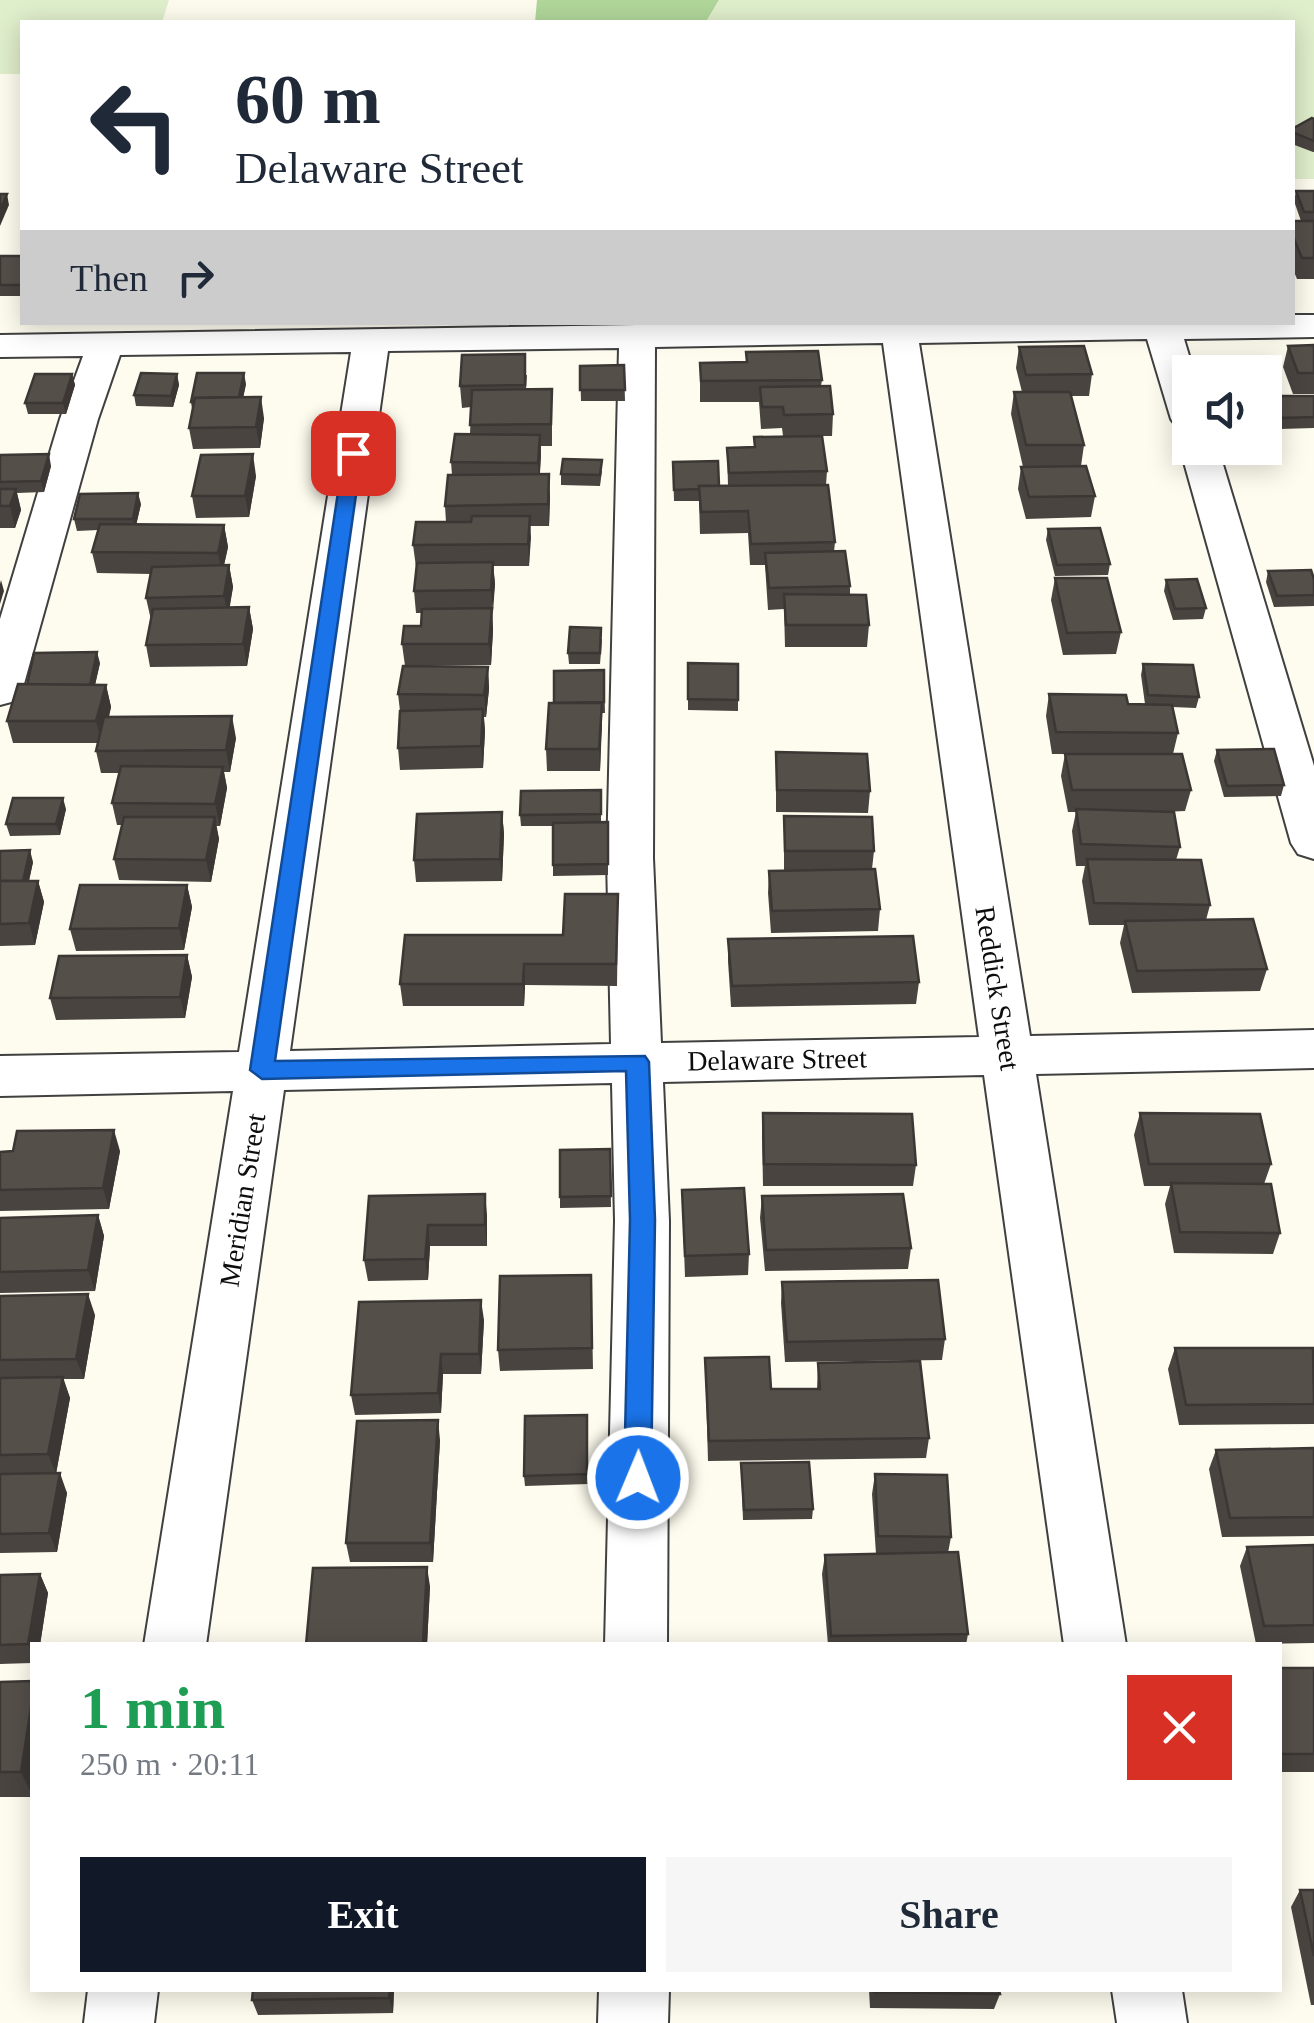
<!DOCTYPE html>
<meta charset="utf-8">
<style>
:root{--surface:#fff;--page:#f6f6f7;--text:#1f2937;--muted:#747a83;--accent:#111827}
body{margin:0;font-family:"Times New Roman",serif;background:var(--page);color:var(--text);height:100vh;display:flex;flex-direction:column;font-size:38px;white-space:nowrap}
*{box-sizing:border-box;margin:0}
p{font-size:32px;color:var(--muted)}
.icon{flex:none;width:55px;height:55px;fill:none;stroke:currentColor;stroke-width:2;stroke-linecap:round;stroke-linejoin:round}
.map{position:relative;flex:1;overflow:hidden}
.drawer{position:absolute;left:30px;top:1642px;width:1252px;height:350px;display:flex;flex-direction:column;background:var(--surface);border-radius:0px;box-shadow:0 5px 25px #0003}
.drawer>*{flex:none}
.banner{position:absolute;left:20px;top:20px;width:1275px;height:305px;border-radius:0px;box-shadow:0 5px 25px #0003;background:#fff;color:var(--text);overflow:hidden}
.fabs{position:absolute;left:1172px;top:355px;display:grid;gap:20px}
.fabs a{display:grid;place-items:center;width:110px;height:110px;border-radius:0px;background:var(--surface);box-shadow:0 5px 25px #0003;font-size:50px}
.pin{position:absolute;display:grid;place-items:center;width:85px;height:85px;color:#fff;margin:-42px;border-radius:20px;box-shadow:0 5px 15px #0006}
.me{position:absolute;width:110px;margin:-55px;rotate:1deg;stroke-linejoin:round;filter:drop-shadow(0 0 8px #0008)}
.turn{display:flex;align-items:center;gap:35px;height:210px;padding:0 50px;font-size:45px}
.turn .icon{width:130px;height:130px;stroke-width:2.5}
.turn b{display:block;font-size:70px;line-height:85px}
.then{display:flex;align-items:center;height:95px;padding:0 50px;background:#0003;gap:20px;font-size:38px}
.round{display:grid;place-items:center;flex:none;width:105px;height:105px;border-radius:0px;background:var(--page)}
.summary{display:flex;align-items:center;justify-content:space-between;height:170px;padding:0 50px}
h1{font-size:60px;font-weight:700;line-height:75px;color:#1e9e55}
.cta{display:flex;gap:20px;margin-top:auto;padding:20px 50px}
.cta a{flex:1;height:115px;border-radius:0px;background:var(--accent);color:#fff;font-size:40px;font-weight:700;line-height:115px;text-align:center}
.cta a+a{background:var(--page);color:var(--text)}
.map>svg:first-child{display:block}
.forest{fill:#b0d69a}
.pitch{fill:#dfeecb}
.lines{fill:none;stroke-linecap:round;stroke-linejoin:round}
.minor-casing{stroke:#404040;stroke-width:4}
.minor{fill:#fff;fill-rule:evenodd}
.wall{fill:#494440}
.shaded-wall{fill:#3c3734}
.building{fill:#554f4a;stroke:#3c3734;stroke-width:2.5}
.route{fill:#1a73e8;stroke:#114b97;stroke-width:2.5}
.labels{text-anchor:middle;stroke-width:10;stroke-linejoin:round;paint-order:stroke}
.street-label{font-size:28px;fill:#0d0d0d;stroke:#fff}
</style>
<div class="map">
<svg width="1314" height="2023" viewBox="0 0 1314 2023">
<rect width="100%" height="100%" fill="#fefcee"/>
<polygon class="forest" points="537,0 719,0 706,22 535,22"/>
<g class="pitch">
<polygon points="0,0 169,0 162,22 22,22 22,74 0,74"/>
<polygon points="719,0 1314,0 1314,179 1293,179 1292,22 706,22"/>
</g>
<g class="lines">
<defs>
<g id="minor">
<path d="M1292,315H1314V337L1184,339L1194,372H1190V430L1177,427L1171,419L1147,339L919,343L1030,1036L1314,1030V1068L1036,1074L1126,1645H1064L984,1075L663,1082L669,1221L667,1645H605L615,1221L612,1083L284,1090L206,1645H144L233,1091L0,1096V1056L239,1052L351,352L120,355L98,419L22,691L15,701L0,705V619L60,419L83,356L0,357V335L828,322H1292ZM883,343L979,1037L661,1043L653,858L655,347ZM619,348L607,858L611,1044L290,1051L388,351Z"/>
<polygon points="1190,439 1190,448 1218,448 1314,766 1314,859 1298,854 1291,843 1180,448"/>
<polygon points="88,1990 158,1990 154,2023 84,2023"/>
<polygon points="599,1990 669,1990 668,2023 598,2023"/>
<polygon points="1112,1990 1182,1990 1187,2023 1117,2023"/>
</g>
</defs>
<use href="#minor" class="minor-casing"/>
<use href="#minor" class="minor"/>
</g>
<g class="wall">
<polygon points="1314,119 1314,152 1313,152 1292,144 1292,129"/>
<polygon points="1296,191 1314,191 1314,279 1297,279 1292,267 1292,221 1301,221 1294,201"/>
<rect x="0" y="256" width="22" height="40"/>
<polygon points="1314,345 1314,394 1293,394 1283,367 1288,346"/>
<polygon points="1019,347 1092,374 1089,396 1071,396 1084,445 1081,466 1095,496 1091,517 1026,519 1018,489 1021,467 1023,467 1011,414 1014,392 1022,392 1016,368"/>
<polygon points="746,352 822,380 821,386 833,414 832,436 783,436 782,428 761,429 759,402 700,402 700,363 746,362"/>
<polygon points="624,365 625,401 581,401 580,366"/>
<polygon points="72,374 75,385 66,414 28,414 25,403"/>
<polygon points="177,374 179,385 173,407 136,406 134,395"/>
<polygon points="527,375 526,390 552,389 552,446 541,446 540,474 550,496 549,526 530,526 529,566 493,566 495,584 492,612 493,630 491,665 405,666 402,644 421,626 422,613 416,613 414,591 416,567 413,545 446,522 445,506 452,475 451,462 470,434 471,407 462,408 460,386"/>
<polygon points="246,384 243,397 264,418 260,448 193,449 189,428 192,409 191,402"/>
<polygon points="1274,396 1314,396 1314,428 1280,429 1272,407"/>
<polygon points="754,437 827,471 826,485 835,542 834,552 850,586 850,594 869,625 867,647 785,647 784,609 768,610 765,565 750,565 748,533 700,534 699,501 674,501 673,462 719,486 728,486 727,448 754,447"/>
<polygon points="0,455 51,466 44,492 17,493 21,510 15,528 0,528"/>
<polygon points="602,471 600,486 561,485 561,474"/>
<polygon points="256,476 249,517 196,518 192,496"/>
<polygon points="141,504 136,525 224,525 228,547 224,565 229,565 233,587 229,608 249,607 253,629 247,666 150,667 146,645 151,620 146,598 151,574 97,573 92,552 98,530 77,531 74,519"/>
<polygon points="1048,529 1110,564 1108,575 1055,576 1046,540"/>
<polygon points="1268,571 1314,579 1314,606 1274,607 1266,582"/>
<polygon points="1055,578 1121,632 1116,654 1063,655 1051,600"/>
<polygon points="1166,580 1206,608 1203,619 1173,620 1164,591"/>
<polygon points="602,639 600,664 569,664 568,653"/>
<polygon points="100,663 95,685 106,685 111,707 109,717 236,738 230,772 224,772 227,788 220,826 216,826 219,839 211,882 119,880 114,859 122,825 117,825 112,803 119,773 101,773 96,751 98,743 13,743 7,721 27,685"/>
<polygon points="688,663 738,664 738,711 688,710"/>
<polygon points="1143,664 1199,697 1196,708 1172,707 1178,733 1173,754 1191,790 1185,811 1162,812 1180,847 1176,860 1210,905 1206,920 1267,969 1260,991 1132,993 1120,943 1124,925 1089,925 1082,881 1085,866 1076,866 1072,831 1076,812 1068,812 1061,776 1065,754 1107,754 1052,754 1046,716 1049,694 1128,704 1145,704 1141,675"/>
<polygon points="488,667 489,689 486,717 484,717 485,731 483,768 400,770 398,748 400,711 398,694"/>
<polygon points="604,670 605,713 602,713 600,771 547,771 546,749 554,703"/>
<polygon points="1217,750 1284,785 1281,796 1224,797 1214,761"/>
<polygon points="776,752 870,791 868,813 776,812"/>
<polygon points="601,790 601,822 608,822 608,875 553,876 553,826 521,826 520,815"/>
<polygon points="66,809 60,835 10,836 6,824"/>
<polygon points="502,812 504,834 502,881 416,882 414,860"/>
<polygon points="784,816 874,851 872,869 880,909 878,931 771,933 768,893 769,871 784,870"/>
<polygon points="0,851 33,862 29,881 38,881 44,902 35,945 0,946"/>
<polygon points="187,885 192,907 184,950 76,951 70,929"/>
<polygon points="618,916 617,986 525,985 524,1006 403,1006 400,984 563,935"/>
<polygon points="728,939 919,982 916,1004 731,1007 728,961"/>
<polygon points="187,955 192,977 185,1018 56,1020 50,998"/>
<polygon points="763,1113 916,1165 913,1186 763,1186 762,1135"/>
<polygon points="1140,1113 1271,1164 1264,1184 1280,1233 1273,1254 1174,1253 1165,1204 1170,1186 1144,1186 1134,1135"/>
<polygon points="610,1149 611,1207 560,1208 560,1197"/>
<polygon points="120,1151 109,1209 0,1211 0,1152"/>
<polygon points="682,1190 749,1254 748,1275 685,1277"/>
<polygon points="369,1196 487,1215 487,1246 430,1246 428,1280 368,1281 364,1260"/>
<polygon points="762,1196 911,1248 908,1269 765,1271 760,1218"/>
<polygon points="98,1215 104,1236 95,1291 0,1293 0,1218"/>
<polygon points="591,1275 593,1369 500,1371 498,1350"/>
<polygon points="782,1282 945,1339 942,1360 785,1362 781,1303"/>
<polygon points="0,1296 95,1315 84,1379 63,1379 70,1398 56,1473 67,1493 57,1552 0,1553"/>
<polygon points="484,1320 481,1374 443,1374 441,1413 355,1415 351,1395"/>
<polygon points="1175,1348 1314,1352 1314,1424 1179,1425 1168,1369"/>
<polygon points="705,1358 771,1389 817,1389 818,1363 929,1438 926,1458 708,1461"/>
<polygon points="587,1415 588,1484 525,1486 524,1476"/>
<polygon points="440,1440 433,1562 350,1562 346,1543"/>
<polygon points="1314,1448 1314,1536 1222,1537 1209,1469 1216,1450"/>
<polygon points="741,1463 813,1509 812,1519 743,1520"/>
<polygon points="875,1474 951,1537 948,1553 968,1634 966,1645 828,1645 822,1574 825,1555 876,1554 872,1494"/>
<polygon points="1314,1545 1314,1643 1256,1644 1240,1566 1247,1547"/>
<polygon points="40,1574 48,1593 40,1645 32,1645 32,1663 0,1664 0,1575"/>
<polygon points="430,1586 427,1645 306,1645"/>
<rect x="1280" y="1668" width="34" height="104"/>
<polygon points="32,1681 32,1797 0,1797 0,1682"/>
<polygon points="1300,1890 1314,1890 1314,2005 1311,2005 1291,1907"/>
<polygon points="394,1990 393,2013 258,2015 252,2000"/>
<polygon points="869,1990 999,1990 1000,1994 994,2009 870,2008"/>
</g>
<g class="shaded-wall">
<polygon points="7,194 9,205 0,226 0,210"/>
<polygon points="244,373 246,384 240,413 238,402"/>
<polygon points="72,374 75,385 66,414 63,403"/>
<polygon points="177,374 179,385 173,407 171,396"/>
<polygon points="261,397 264,418 260,448 256,427"/>
<polygon points="540,435 541,456 539,484 538,463"/>
<polygon points="49,454 51,466 44,492 41,481"/>
<polygon points="253,454 256,476 249,517 245,496"/>
<polygon points="549,474 550,496 549,526 548,504"/>
<polygon points="16,489 21,510 15,528 10,506"/>
<polygon points="138,493 141,504 135,530 133,519"/>
<polygon points="530,516 531,538 529,566 528,544"/>
<polygon points="224,525 228,547 222,574 218,553"/>
<polygon points="493,562 495,584 493,612 491,590"/>
<polygon points="229,565 233,587 228,618 224,596"/>
<polygon points="1,580 4,591 0,604 0,584"/>
<polygon points="249,607 253,629 247,666 243,644"/>
<polygon points="492,608 493,630 491,665 489,644"/>
<polygon points="97,652 100,663 92,698 90,687"/>
<polygon points="488,667 489,689 486,717 484,695"/>
<polygon points="106,685 111,707 102,743 96,721"/>
<polygon points="602,703 602,725 600,771 599,749"/>
<polygon points="483,709 485,731 483,768 481,746"/>
<polygon points="232,716 236,738 230,772 226,750"/>
<polygon points="223,767 227,788 220,826 215,804"/>
<polygon points="63,798 66,809 60,835 56,824"/>
<polygon points="502,812 504,834 502,881 500,859"/>
<polygon points="215,817 219,839 211,882 206,860"/>
<polygon points="30,850 33,862 26,894 23,883"/>
<polygon points="38,881 44,902 35,945 29,923"/>
<polygon points="187,885 192,907 184,950 179,928"/>
<polygon points="187,955 192,977 185,1018 180,997"/>
<polygon points="524,964 525,985 524,1006 523,984"/>
<polygon points="114,1130 120,1151 109,1209 103,1188"/>
<polygon points="485,1194 487,1215 487,1246 485,1225"/>
<polygon points="98,1215 104,1236 95,1291 88,1270"/>
<polygon points="428,1225 430,1246 428,1280 425,1259"/>
<polygon points="88,1294 95,1315 84,1379 76,1359"/>
<polygon points="481,1300 484,1320 481,1374 479,1354"/>
<polygon points="441,1354 443,1374 441,1413 438,1393"/>
<polygon points="63,1377 70,1398 56,1474 48,1454"/>
<polygon points="438,1420 440,1440 433,1562 430,1543"/>
<polygon points="60,1473 67,1493 57,1552 49,1533"/>
<polygon points="427,1567 430,1586 427,1645 424,1645"/>
<polygon points="40,1574 48,1593 40,1645 32,1645 32,1653 28,1644"/>
<polygon points="32,1701 32,1795 21,1772"/>
<polygon points="390,1990 394,1990 393,2013 389,1998"/>
</g>
<g class="building">
<polygon points="1312,118 1314,119 1314,141 1292,132 1292,129"/>
<polygon points="1296,191 1314,191 1314,212 1304,212"/>
<polygon points="0,194 7,194 0,210"/>
<polygon points="1292,221 1314,221 1314,258 1302,258 1292,234"/>
<rect x="0" y="256" width="22" height="29"/>
<polygon points="1314,345 1314,373 1298,373 1288,346"/>
<polygon points="1084,346 1092,374 1026,375 1019,347"/>
<polygon points="818,351 822,380 701,381 700,363 747,362 746,352"/>
<polygon points="525,354 525,385 460,386 462,355"/>
<polygon points="624,365 625,390 580,390 580,366"/>
<polygon points="141,373 177,374 171,396 134,395"/>
<polygon points="197,373 244,373 239,397 195,398 194,402 191,402"/>
<polygon points="35,374 72,374 63,403 25,403"/>
<polygon points="830,386 833,414 784,415 783,407 762,407 760,387"/>
<polygon points="552,389 551,424 470,425 472,390"/>
<polygon points="1014,392 1070,392 1084,445 1026,445"/>
<polygon points="1274,396 1314,396 1314,417 1282,418"/>
<polygon points="261,397 256,427 189,428 195,398"/>
<polygon points="455,434 540,435 538,463 451,462"/>
<polygon points="822,436 827,471 729,473 727,448 755,447 754,437"/>
<polygon points="49,454 41,481 0,482 0,455"/>
<polygon points="253,454 245,496 192,496 201,455"/>
<polygon points="563,459 602,460 600,475 561,474"/>
<polygon points="718,461 719,486 699,486 699,489 674,490 673,462"/>
<polygon points="1086,466 1095,496 1029,497 1021,467"/>
<polygon points="549,474 548,504 445,506 448,475"/>
<polygon points="828,485 835,542 751,544 748,511 701,512 699,486"/>
<polygon points="0,489 16,489 10,506 0,506"/>
<polygon points="138,493 133,519 74,519 80,494"/>
<polygon points="472,516 530,516 528,544 413,545 416,522 471,522"/>
<polygon points="100,524 224,525 218,553 92,552"/>
<polygon points="1100,528 1110,564 1057,565 1048,529"/>
<polygon points="845,551 850,586 769,588 765,553"/>
<polygon points="493,562 491,590 414,591 417,563"/>
<polygon points="229,565 224,596 146,598 152,567"/>
<polygon points="1311,570 1314,579 1314,595 1277,596 1268,571"/>
<polygon points="1055,578 1107,578 1121,632 1067,633"/>
<polygon points="1197,579 1206,608 1175,609 1166,580"/>
<polygon points="784,594 866,595 869,625 786,625"/>
<polygon points="249,607 243,644 146,645 153,609"/>
<polygon points="492,608 489,644 402,644 404,626 421,626 422,609"/>
<polygon points="570,627 601,628 600,653 568,653"/>
<polygon points="97,652 90,685 27,685 34,653"/>
<polygon points="688,663 738,664 738,700 688,699"/>
<polygon points="1143,664 1193,665 1199,697 1148,695"/>
<polygon points="403,666 488,667 484,695 398,694"/>
<polygon points="604,670 604,702 554,703 554,671"/>
<polygon points="18,684 106,685 96,721 7,721"/>
<polygon points="1049,694 1126,695 1128,704 1172,705 1178,733 1056,732"/>
<polygon points="549,703 602,703 599,749 546,749"/>
<polygon points="483,709 481,746 398,748 400,711"/>
<polygon points="232,716 226,750 96,751 104,717"/>
<polygon points="1274,749 1284,785 1227,786 1217,750"/>
<polygon points="776,752 867,754 870,791 777,790"/>
<polygon points="1065,754 1182,754 1191,790 1072,790"/>
<polygon points="121,766 223,767 215,804 112,803"/>
<polygon points="601,790 601,814 520,815 521,791"/>
<polygon points="13,798 63,798 56,824 6,824"/>
<polygon points="1076,809 1174,812 1180,847 1081,844"/>
<polygon points="502,812 500,859 414,860 417,814"/>
<polygon points="784,816 872,817 874,851 785,851"/>
<polygon points="124,817 215,817 206,860 114,859"/>
<polygon points="608,822 608,864 553,865 553,823"/>
<polygon points="30,850 23,881 0,881 0,851"/>
<polygon points="1087,859 1201,860 1210,905 1094,903"/>
<polygon points="875,869 880,909 772,911 769,871"/>
<polygon points="0,881 38,881 29,923 0,924"/>
<polygon points="80,885 187,885 179,928 70,929"/>
<polygon points="565,894 618,894 616,964 524,964 523,984 400,984 405,935 563,935"/>
<polygon points="1253,919 1267,969 1137,971 1125,921"/>
<polygon points="913,936 919,982 732,986 728,939"/>
<polygon points="187,955 180,997 50,998 59,956"/>
<polygon points="763,1113 912,1114 916,1165 764,1164"/>
<polygon points="1140,1113 1260,1114 1271,1164 1149,1164"/>
<polygon points="114,1130 103,1188 0,1190 0,1152 13,1151 17,1131"/>
<polygon points="610,1149 611,1196 560,1197 560,1150"/>
<polygon points="1171,1183 1271,1184 1280,1233 1180,1232"/>
<polygon points="744,1188 749,1254 685,1256 682,1190"/>
<polygon points="485,1194 485,1225 428,1225 425,1259 364,1260 369,1196"/>
<polygon points="903,1194 911,1248 766,1250 762,1196"/>
<polygon points="98,1215 88,1270 0,1272 0,1218"/>
<polygon points="591,1275 592,1348 498,1350 500,1276"/>
<polygon points="938,1280 945,1339 787,1342 782,1282"/>
<polygon points="88,1294 76,1359 0,1360 0,1296"/>
<polygon points="481,1300 479,1354 441,1354 438,1393 351,1395 359,1302"/>
<polygon points="1175,1348 1313,1348 1314,1404 1186,1405"/>
<polygon points="769,1357 771,1389 820,1389 818,1363 920,1361 929,1438 709,1441 705,1358"/>
<polygon points="63,1377 48,1454 0,1455 0,1378"/>
<polygon points="587,1415 587,1474 524,1476 525,1416"/>
<polygon points="438,1420 430,1543 346,1543 357,1421"/>
<polygon points="1314,1448 1314,1517 1230,1518 1216,1450"/>
<polygon points="809,1462 813,1509 744,1510 741,1463"/>
<polygon points="60,1473 49,1533 0,1534 0,1474"/>
<polygon points="875,1474 947,1475 951,1537 878,1536"/>
<polygon points="1314,1545 1314,1625 1264,1626 1247,1547"/>
<polygon points="958,1552 968,1634 831,1636 825,1555"/>
<polygon points="427,1567 423,1643 306,1645 313,1568"/>
<polygon points="40,1574 28,1644 0,1645 0,1575"/>
<rect x="1280" y="1668" width="34" height="86"/>
<polygon points="32,1681 32,1701 21,1772 0,1772 0,1682"/>
<polygon points="1300,1890 1314,1890 1314,1956"/>
<polygon points="253,1990 390,1990 389,1998 252,2000"/>
<polygon points="873,1990 999,1990 1000,1994 874,1992"/>
</g>
<polygon class="route" points="353,447 362,453 275,1061 645,1056 649,1062 655,1220 651,1478 647,1486 638,1489 628,1486 624,1478 630,1220 626,1071 262,1079 250,1070 344,453"/>
<g class="labels">
<g class="street-label">
<text transform="translate(998 988) rotate(81)" y="10">Reddick Street</text>
<text transform="translate(777 1059) rotate(-1)" y="10">Delaware Street</text>
<text transform="translate(242 1200) rotate(-81)" y="10">Meridian Street</text>
</g>
</g>
</svg>
<div class="fabs">
<a><svg class="icon" aria-label="sound" viewBox="0 0 24 24"><path d="M4 9h4l5-4v14l-5-4H4zM17 9q2 3 0 6"/></svg></a>
</div>
<div class="pin" style="left:353px;top:453px;background:#d93025"><svg class="icon" aria-label="arrive" viewBox="0 0 24 24"><path d="M6 21V4h12l-3 4 3 4H6"/></svg></div>
<svg class="me" style="left:638px;top:1478px" viewBox="-20 -20 40 40"><circle r="17" fill="#1a73e8" stroke="#fff" stroke-width="3"/><path d="M0-11L8 9 0 5-8 9z" fill="#fff"/></svg>
<div class="banner">
<div class="turn"><svg class="icon" aria-label="left" viewBox="0 0 24 24"><path d="M17 20v-9H6M10 6l-5 5 5 5"/></svg><div><b>60 m</b>Delaware Street</div></div>
<div class="then">Then<svg class="icon" aria-label="right" viewBox="0 0 24 24"><path d="M7 20v-9h11M14 6l5 5-5 5"/></svg></div>
</div>
<section class="drawer">
<div class="summary"><div><h1>1 min</h1><p>250 m · 20:11</p></div><a class="round" style="background:#d93025;color:#fff"><svg class="icon" aria-label="close" viewBox="0 0 24 24"><path d="M6 6l12 12M18 6L6 18"/></svg></a></div>
<div class="cta"><a>Exit</a><a>Share</a></div>
</section>
</div>
